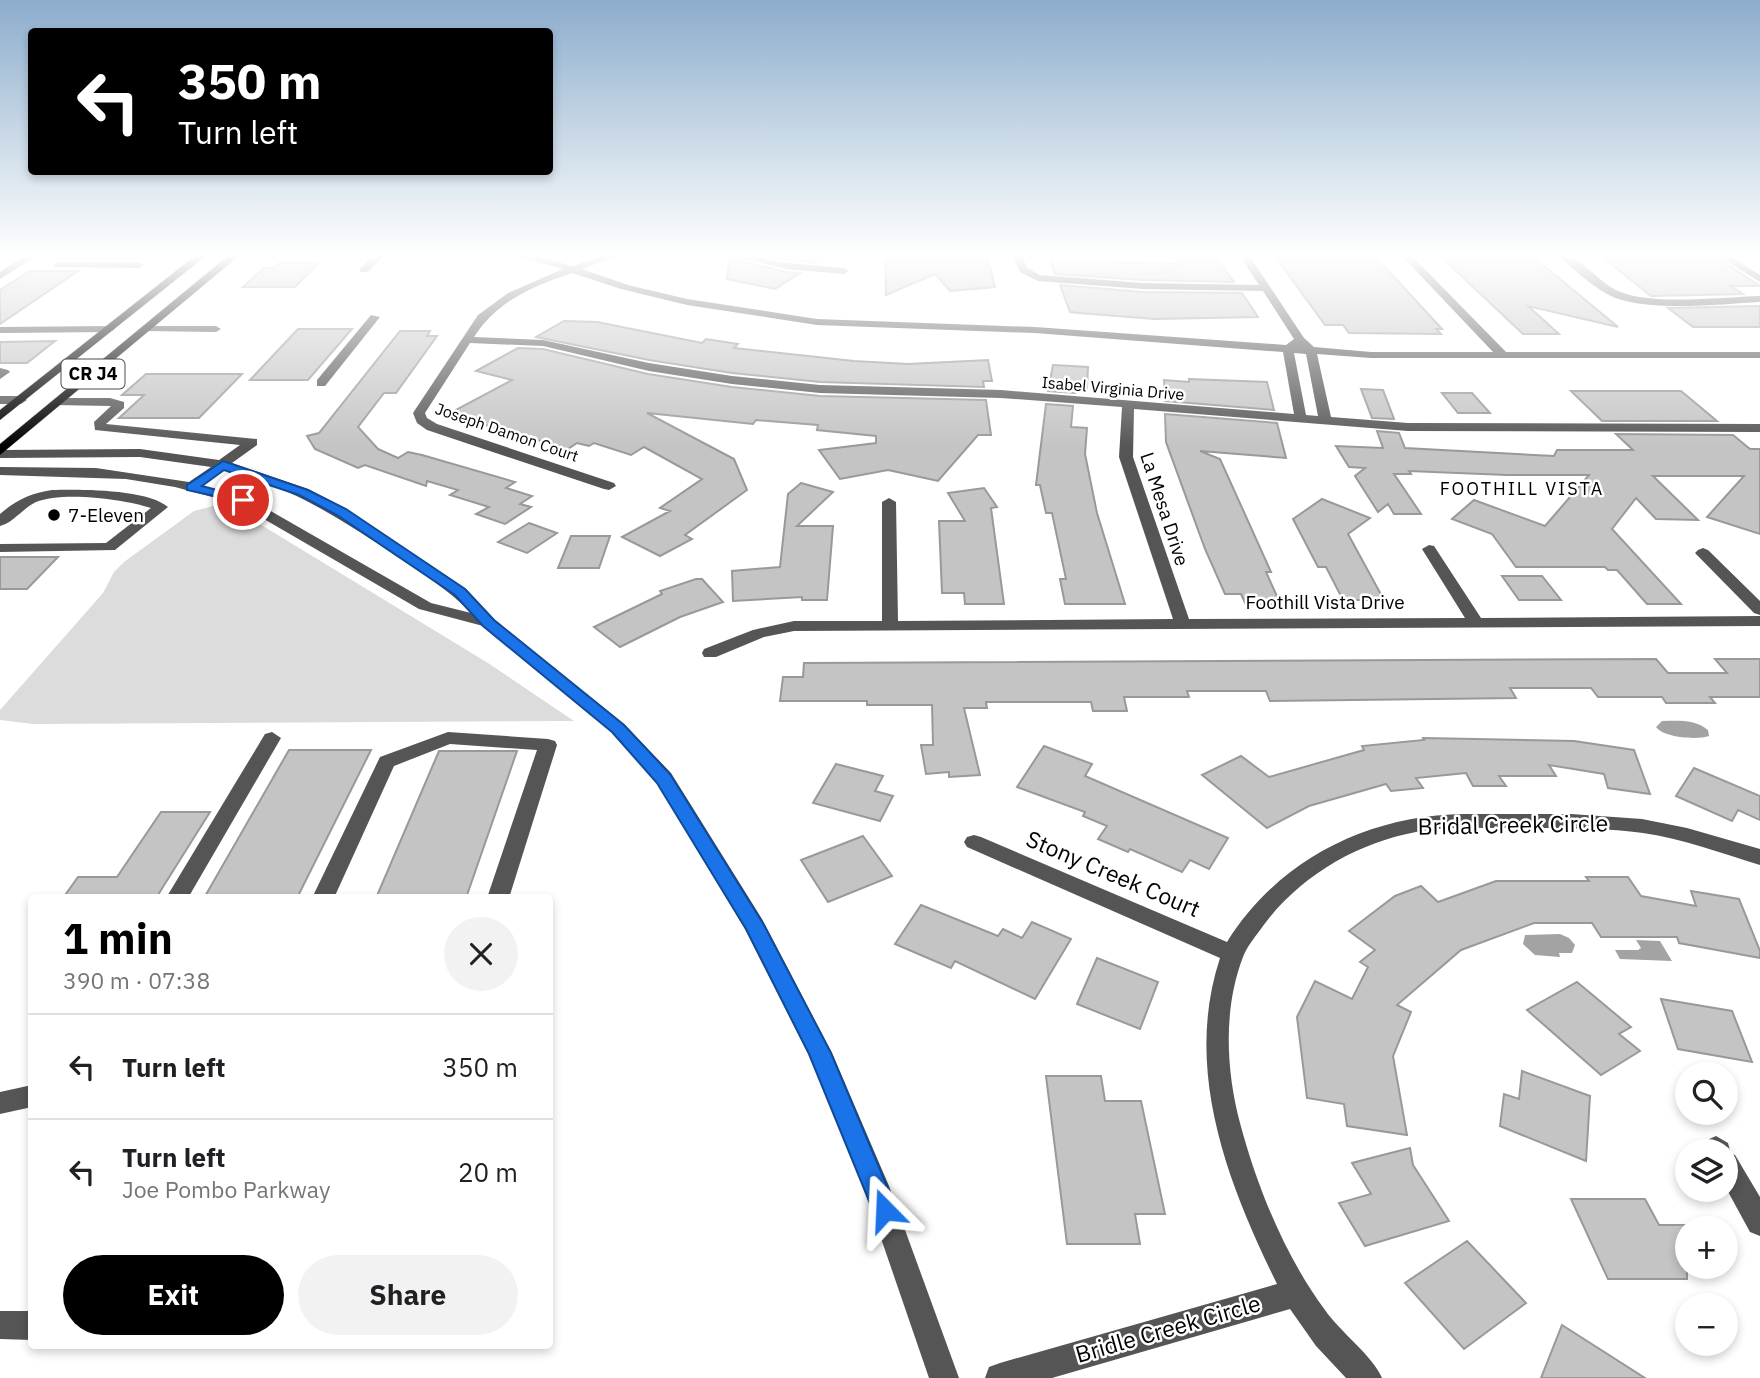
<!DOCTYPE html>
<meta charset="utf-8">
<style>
:root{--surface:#fff;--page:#f2f2f2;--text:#202124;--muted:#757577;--line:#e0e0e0;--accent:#000}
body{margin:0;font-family:"IBM Plex Sans",sans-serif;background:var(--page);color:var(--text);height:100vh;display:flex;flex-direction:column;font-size:26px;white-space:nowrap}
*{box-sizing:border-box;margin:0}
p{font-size:23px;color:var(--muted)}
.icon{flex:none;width:38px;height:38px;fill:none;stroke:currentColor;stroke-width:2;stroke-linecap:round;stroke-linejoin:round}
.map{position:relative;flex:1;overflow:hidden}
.panel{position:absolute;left:28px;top:894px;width:525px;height:455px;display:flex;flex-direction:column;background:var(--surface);border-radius:7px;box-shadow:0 4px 10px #0003}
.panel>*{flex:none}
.top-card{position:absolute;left:28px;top:28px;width:525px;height:147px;border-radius:7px;box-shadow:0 4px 10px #0003;background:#000;color:#fff;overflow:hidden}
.tools{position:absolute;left:1675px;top:1062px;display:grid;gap:14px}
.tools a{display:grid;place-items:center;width:63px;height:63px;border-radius:50%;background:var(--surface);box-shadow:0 4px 10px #0003;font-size:35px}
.pin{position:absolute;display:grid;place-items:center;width:60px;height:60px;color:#fff;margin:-30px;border:4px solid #fff;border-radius:50%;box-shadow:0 2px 7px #0007}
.me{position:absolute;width:77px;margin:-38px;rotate:339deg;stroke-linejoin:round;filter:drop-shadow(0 0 5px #0008)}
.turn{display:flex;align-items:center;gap:24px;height:147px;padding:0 35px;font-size:32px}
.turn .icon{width:91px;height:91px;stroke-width:2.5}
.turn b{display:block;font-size:49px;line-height:60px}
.round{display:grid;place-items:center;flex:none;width:74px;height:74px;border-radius:37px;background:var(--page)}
.overview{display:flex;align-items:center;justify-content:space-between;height:119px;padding:0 35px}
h1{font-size:42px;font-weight:800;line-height:52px;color:var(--accent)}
.button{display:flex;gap:14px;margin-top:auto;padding:14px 35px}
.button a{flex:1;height:80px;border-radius:42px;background:var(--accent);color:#fff;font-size:28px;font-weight:800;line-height:80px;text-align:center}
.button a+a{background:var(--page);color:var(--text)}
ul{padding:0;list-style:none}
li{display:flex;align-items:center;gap:21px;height:105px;padding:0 35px;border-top:2px solid var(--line)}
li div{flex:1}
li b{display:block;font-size:26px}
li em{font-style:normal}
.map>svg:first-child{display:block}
.green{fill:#dcdcdc}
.water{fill:#a3a3a3}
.building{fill:#c4c4c4;stroke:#999;stroke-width:2}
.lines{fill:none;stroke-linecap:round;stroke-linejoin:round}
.major-casing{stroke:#dbdbdb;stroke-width:1}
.minor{fill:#555;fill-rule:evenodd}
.major{fill:#000;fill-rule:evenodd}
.route{fill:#1a73e8;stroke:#114b97;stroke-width:2}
.poi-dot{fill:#000;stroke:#fff;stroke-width:2.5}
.labels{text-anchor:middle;stroke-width:5;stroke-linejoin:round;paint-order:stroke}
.far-street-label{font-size:16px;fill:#000;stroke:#fff}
.shield{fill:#fff;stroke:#4c4c4c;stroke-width:2}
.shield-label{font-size:18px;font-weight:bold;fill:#000}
.far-neighbourhood-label{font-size:18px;letter-spacing:2px;fill:#000;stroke:#fff}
.street-label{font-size:19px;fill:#000;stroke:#fff}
.poi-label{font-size:19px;fill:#000;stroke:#fff;text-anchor:start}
.near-street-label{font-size:23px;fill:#000;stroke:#fff}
</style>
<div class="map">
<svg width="1760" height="1378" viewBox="0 0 1760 1378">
<rect width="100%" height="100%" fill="#fff"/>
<polygon class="green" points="213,506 228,508 253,520 488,663 574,721 33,724 0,720 0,710 103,593 114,572 124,562 194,511"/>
<g class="water">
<path d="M1662,721C1679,721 1694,719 1708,730L1709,736C1698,740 1664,738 1656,727Z"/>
<polygon points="1560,934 1569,938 1575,945 1572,953 1559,953 1560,957 1535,955 1523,944 1525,935"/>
<polygon points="1636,940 1660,941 1672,961 1620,959 1615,950 1638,950 1641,948"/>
</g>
<g class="building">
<polygon points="760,255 828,255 815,263"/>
<polygon points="987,255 995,287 950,291 935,274 886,295 885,257"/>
<polygon points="1176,255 1215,255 1234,282 1143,280 1055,274 1050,260 1181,264"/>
<polygon points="1279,255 1374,255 1442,329 1436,329 1441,334 1349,333 1343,325 1325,325 1277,259 1282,259"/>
<polygon points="1439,255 1531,255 1618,327 1528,306 1559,334 1523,334"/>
<polygon points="1601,256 1716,257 1760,286 1731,286 1743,294 1651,296"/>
<polygon points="729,258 786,272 800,273 775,289 727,279"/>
<polygon points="279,263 319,263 295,287 243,287 264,268 274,268"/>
<polygon points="30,271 78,271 0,324 0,290"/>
<polygon points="1060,285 1143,292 1242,293 1258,317 1155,319 1079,313 1070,312"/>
<polygon points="1760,306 1760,327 1693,327 1668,308"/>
<polygon points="564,321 597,322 702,343 706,339 738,344 734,348 854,361 908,364 988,360 992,381 983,381 984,387 820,382 732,373 649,360 536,337"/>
<polygon points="298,329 352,329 308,380 250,380"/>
<polygon points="400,331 430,331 427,336 437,336 396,393 384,393 358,427 378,449 398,458 408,452 422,455 515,482 506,488 532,496 520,504 531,507 505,524 476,514 489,507 450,495 458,490 427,481 426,486 365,465 358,468 315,449 307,436 319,433"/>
<polygon points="55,341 27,363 0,363 0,342"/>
<polygon points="518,348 543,349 648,374 732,387 820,396 986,400 991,435 978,435 938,481 888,470 840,479 819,450 876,443 876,436 817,430 818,425 756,420 753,424 647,413 734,459 747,490 685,535 692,539 660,556 622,537 670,511 660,508 702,479 644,447 631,455 594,443 589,446 577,443 568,449 478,423 482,421 452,412 512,380 476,371"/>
<polygon points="1053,365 1088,367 1087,388 1075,387 1075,393 1048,391"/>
<polygon points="146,374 242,374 199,418 119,418 144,395 122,395"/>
<polygon points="1189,379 1267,382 1274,410 1165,401 1164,380 1189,382"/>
<polygon points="1361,389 1383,390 1394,419 1372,418"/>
<polygon points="1571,391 1681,391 1717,421 1602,421"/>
<polygon points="1442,393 1472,393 1490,413 1458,413"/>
<polygon points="1046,404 1073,406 1071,427 1087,428 1085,454 1097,513 1125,604 1065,604 1060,579 1066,579 1052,513 1046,513 1040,485 1036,485"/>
<polygon points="1165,414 1277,423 1286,458 1200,451 1220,459 1271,572 1266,572 1281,605 1246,605 1241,594 1225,594 1205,549 1166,442"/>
<polygon points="1377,431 1399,433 1405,448 1554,456 1557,450 1633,450 1616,434 1733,435 1750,449 1760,449 1760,534 1707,517 1744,476 1653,476 1698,520 1656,519 1636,498 1612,529 1681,604 1647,604 1617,570 1608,570 1605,567 1516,567 1492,534 1452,519 1474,500 1545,526 1589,475 1507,475 1409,471 1411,474 1394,474 1421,514 1394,514 1388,504 1378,512 1355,476 1365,468 1349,467 1336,446 1383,448"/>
<polygon points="801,483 833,492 797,526 833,526 827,600 802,600 802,597 733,601 732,571 780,567 788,494"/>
<polygon points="984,488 997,507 991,508 1004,604 965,604 964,593 942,593 939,521 965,521 948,493"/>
<polygon points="1322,499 1370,518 1348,534 1384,600 1343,600 1326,567 1318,567 1293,519"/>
<polygon points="529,523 557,533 527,553 498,542"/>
<polygon points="571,536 610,536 599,568 558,568"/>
<polygon points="0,557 58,557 27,589 0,589"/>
<polygon points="1502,576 1542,576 1561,600 1519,600"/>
<polygon points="696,579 702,579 723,602 680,617 620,647 594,627 662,594 660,591"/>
<polygon points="1656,659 1668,673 1727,673 1715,659 1760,659 1760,697 1710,697 1715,703 1666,703 1662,697 1598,697 1591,688 1510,688 1516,698 1270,701 1266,691 1187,691 1189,697 1124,697 1127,711 1093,711 1091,702 986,702 987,708 964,708 980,775 949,777 949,772 926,774 921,745 933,745 932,705 867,705 867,701 780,701 783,677 803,677 804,663"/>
<polygon points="1423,738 1574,741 1634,750 1650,794 1608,788 1604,774 1549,765 1556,776 1499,776 1506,786 1473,786 1466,773 1416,778 1423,788 1391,791 1386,784 1309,806 1267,828 1202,775 1241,756 1269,777 1364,750 1362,746 1424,740"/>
<polygon points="1044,746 1092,764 1085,776 1228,838 1209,869 1190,860 1182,872 1130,849 1128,852 1098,839 1107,826 1083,816 1085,812 1017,787"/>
<polygon points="289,750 371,750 297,898 204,898"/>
<polygon points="439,751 517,751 466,898 376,898"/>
<polygon points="836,764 883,776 875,791 893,796 880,821 813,803"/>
<polygon points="1694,768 1760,796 1760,820 1738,810 1732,821 1676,796"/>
<polygon points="161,812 210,812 156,898 63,898 78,877 117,877"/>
<polygon points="863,836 892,876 828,902 801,860"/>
<polygon points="1586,877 1628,877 1641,896 1696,906 1691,891 1739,899 1760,951 1760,958 1679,943 1677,937 1601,937 1592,923 1534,923 1461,950 1397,1005 1411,1012 1393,1056 1407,1135 1347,1126 1344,1104 1307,1098 1297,1017 1315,981 1352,999 1368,967 1360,962 1375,950 1349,931 1395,896 1421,886 1438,902 1496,881 1589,881"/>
<polygon points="921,905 998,936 1003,929 1022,938 1032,922 1071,939 1035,999 955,961 951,968 895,944"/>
<polygon points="1097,958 1158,982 1140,1029 1077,1004"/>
<polygon points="1577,982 1631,1027 1619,1034 1640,1051 1601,1075 1527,1010"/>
<polygon points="1661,999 1732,1011 1752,1062 1678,1049"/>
<polygon points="1522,1071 1590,1096 1586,1161 1500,1126 1504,1094 1519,1099"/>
<polygon points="1046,1076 1101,1076 1105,1101 1141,1101 1165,1214 1135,1214 1140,1244 1067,1244"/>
<polygon points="1410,1148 1413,1165 1449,1221 1365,1246 1339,1203 1371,1194 1352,1163"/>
<polygon points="1571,1199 1645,1199 1659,1225 1687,1225 1687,1279 1608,1279"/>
<polygon points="1467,1241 1526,1303 1464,1349 1405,1283"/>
<polygon points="1562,1325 1645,1378 1541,1378"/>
</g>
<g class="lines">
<defs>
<g id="major">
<polygon points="196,255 207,255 0,420 0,410"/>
<polygon points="229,255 240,255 0,455 0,444"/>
</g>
</defs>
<use href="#major" class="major-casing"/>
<g class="minor">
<polygon points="26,255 38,255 0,279 0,272"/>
<polygon points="374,255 385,255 368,272 360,272 360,268"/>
<path d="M513,255H531L572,266L606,255H620L582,269L628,285L687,299L817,319L1035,327L1286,345L1294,339L1263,291L1143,289L1038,281L1020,272L1012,255H1022L1027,268L1040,275L1143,283L1259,285L1239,255H1249L1304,338L1314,347L1371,352H1493L1401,255H1411L1506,352H1760V358H1371L1317,354L1331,417L1408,423L1760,424V432L1408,431L1134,409L1133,457L1189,619L1465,618L1422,549L1429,545L1434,546L1481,618L1760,616V626L794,631L764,637L716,657H704L702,653L704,649L753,630L794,621H882V502L889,498L896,502L898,621L1173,619L1119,457L1122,407L1001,398L820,393L732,384L649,371L543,346L470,343L425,413L427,418L437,424L614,483L616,486L609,490L604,489L427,430L417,423L413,413L478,315L508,293L563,269ZM572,273L621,289L687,305L817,325L1035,333L1283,352L1294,414L1001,390L820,385L732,376L649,363L543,340L474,337C497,301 533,286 572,273ZM1294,353L1306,354L1318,416L1306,415Z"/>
<polygon points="728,255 747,255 787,263 844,268 849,271 844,274 787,269"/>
<path d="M1558,255C1582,255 1597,282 1618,291C1652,306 1722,297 1760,296V302C1720,304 1644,313 1609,295C1595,288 1570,267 1558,255Z"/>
<polygon points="1717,255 1729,255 1760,275 1760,282"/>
<polygon points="58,262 139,262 144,265 139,268 55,267 53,265"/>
<polygon points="371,315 380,317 325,386 317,386 317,380"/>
<polygon points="148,326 216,326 221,329 216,332 144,331 143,329"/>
<polygon points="0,327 110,326 115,329 110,332 0,333"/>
<polygon points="0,368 8,370 10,372 0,379"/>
<polygon points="0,396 21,396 27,400 21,404 0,404"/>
<path d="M58,398H110L124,402V408L106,424L257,439V445L232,463L308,489L346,509L466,589L495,620L624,724L671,773L762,919L832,1053L889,1186L959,1378H929L863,1186L809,1055L745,929L657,783L612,732L483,626L419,609L238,504L175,487L126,479L0,475V467L96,468L189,482L211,467L140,457L0,458V450L140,449L219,460L240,445L95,430L94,422L111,406L54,405L52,402ZM224,470C290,485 344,521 399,558C425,575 450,591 471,613L431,603L248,498L202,486Z"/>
<path d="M52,490C79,489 148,489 168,507L115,550L0,552V544L106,543L151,508C124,499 62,491 36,502C23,508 13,523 0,526V514C16,500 31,493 52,490Z"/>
<polygon points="1703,548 1708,550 1760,601 1760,615 1754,613 1698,556 1695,553 1698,550"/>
<polygon points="272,732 281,738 188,898 166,898 265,734"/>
<polygon points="448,732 548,739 555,741 557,745 509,898 487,898 537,750 450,744 394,766 334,898 312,898 380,757"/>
<path d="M1464,814H1571L1642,819L1687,828L1760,849V865C1721,853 1683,839 1643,833C1598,827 1551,828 1506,828C1476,828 1446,826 1416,832C1356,843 1299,877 1263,926C1256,936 1247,946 1243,957C1223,1009 1226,1070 1240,1123C1257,1187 1285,1256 1325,1310C1340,1332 1373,1356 1382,1378H1346L1316,1346L1290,1309L1052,1378H985L989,1367L1000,1363L1277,1284C1228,1184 1183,1070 1220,958L967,847L964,842L967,837L974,835L981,837L1227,942C1278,860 1368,815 1464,814Z"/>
<polygon points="32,1085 32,1107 0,1114 0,1092"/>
<polygon points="1716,1136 1728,1143 1731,1154 1735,1155 1760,1197 1760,1236 1750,1232 1726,1188 1726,1152 1705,1152 1703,1148 1707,1140"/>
<polygon points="0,1311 32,1311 32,1340 0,1339"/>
</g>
<use href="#major" class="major"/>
</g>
<linearGradient id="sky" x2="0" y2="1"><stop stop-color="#8cadcc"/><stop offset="0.57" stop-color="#fff"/><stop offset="1" stop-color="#fff" stop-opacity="0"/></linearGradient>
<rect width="1760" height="448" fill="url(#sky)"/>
<polygon class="route" points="223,461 308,490 346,509 465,589 494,620 624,725 670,774 764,925 831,1053 897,1210 893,1218 885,1222 876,1218 809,1054 746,929 657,783 612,732 483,626 455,595 337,515 299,495 224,470 202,486 247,498 247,503 187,490 187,485"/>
<circle class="poi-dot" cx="54" cy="515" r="7"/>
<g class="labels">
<g class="far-street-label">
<text transform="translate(1113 388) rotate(5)" y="6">Isabel Virginia Drive</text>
<text transform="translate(507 432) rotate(19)" y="6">Joseph Damon Court</text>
</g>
<rect class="shield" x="61.5" y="359.5" width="63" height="29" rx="5"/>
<g class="shield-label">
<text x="93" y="380">CR J4</text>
</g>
<g class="far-neighbourhood-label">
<text x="1522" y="495">FOOTHILL VISTA</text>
</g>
<g class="street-label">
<text transform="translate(1165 509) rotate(72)" y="7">La Mesa Drive</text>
<text x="1325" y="609">Foothill Vista Drive</text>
</g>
<g class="poi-label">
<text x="68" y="522">7-Eleven</text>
</g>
<g class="near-street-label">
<text transform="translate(1513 825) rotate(-1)" y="8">Bridal Creek Circle</text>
<text transform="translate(1113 874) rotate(23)" y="8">Stony Creek Court</text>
<text transform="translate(1168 1329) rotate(-16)" y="8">Bridle Creek Circle</text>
</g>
</g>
</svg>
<div class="tools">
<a><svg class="icon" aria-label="search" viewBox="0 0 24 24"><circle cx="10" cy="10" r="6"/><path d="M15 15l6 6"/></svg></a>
<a><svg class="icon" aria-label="layers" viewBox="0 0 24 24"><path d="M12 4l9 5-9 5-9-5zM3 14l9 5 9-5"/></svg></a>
<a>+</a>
<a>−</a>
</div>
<div class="pin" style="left:243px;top:500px;background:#d93025"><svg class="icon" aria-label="arrive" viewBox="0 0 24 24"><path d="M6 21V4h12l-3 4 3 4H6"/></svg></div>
<svg class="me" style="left:885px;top:1210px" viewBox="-20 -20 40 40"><path d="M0-17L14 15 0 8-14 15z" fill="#1a73e8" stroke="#fff" stroke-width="4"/></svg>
<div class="top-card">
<div class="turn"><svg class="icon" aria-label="left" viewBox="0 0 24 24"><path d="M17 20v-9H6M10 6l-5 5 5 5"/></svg><div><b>350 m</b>Turn left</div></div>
</div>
<section class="panel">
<div class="overview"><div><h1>1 min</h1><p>390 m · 07:38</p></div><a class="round"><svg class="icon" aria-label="close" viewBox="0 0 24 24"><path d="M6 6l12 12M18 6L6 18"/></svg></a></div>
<ul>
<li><svg class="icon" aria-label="left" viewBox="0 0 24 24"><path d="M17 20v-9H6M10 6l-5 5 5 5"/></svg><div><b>Turn left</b></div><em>350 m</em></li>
<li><svg class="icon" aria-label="left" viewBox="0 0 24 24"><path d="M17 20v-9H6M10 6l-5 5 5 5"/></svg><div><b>Turn left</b><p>Joe Pombo Parkway</p></div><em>20 m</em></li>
</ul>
<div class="button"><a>Exit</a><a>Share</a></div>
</section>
</div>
